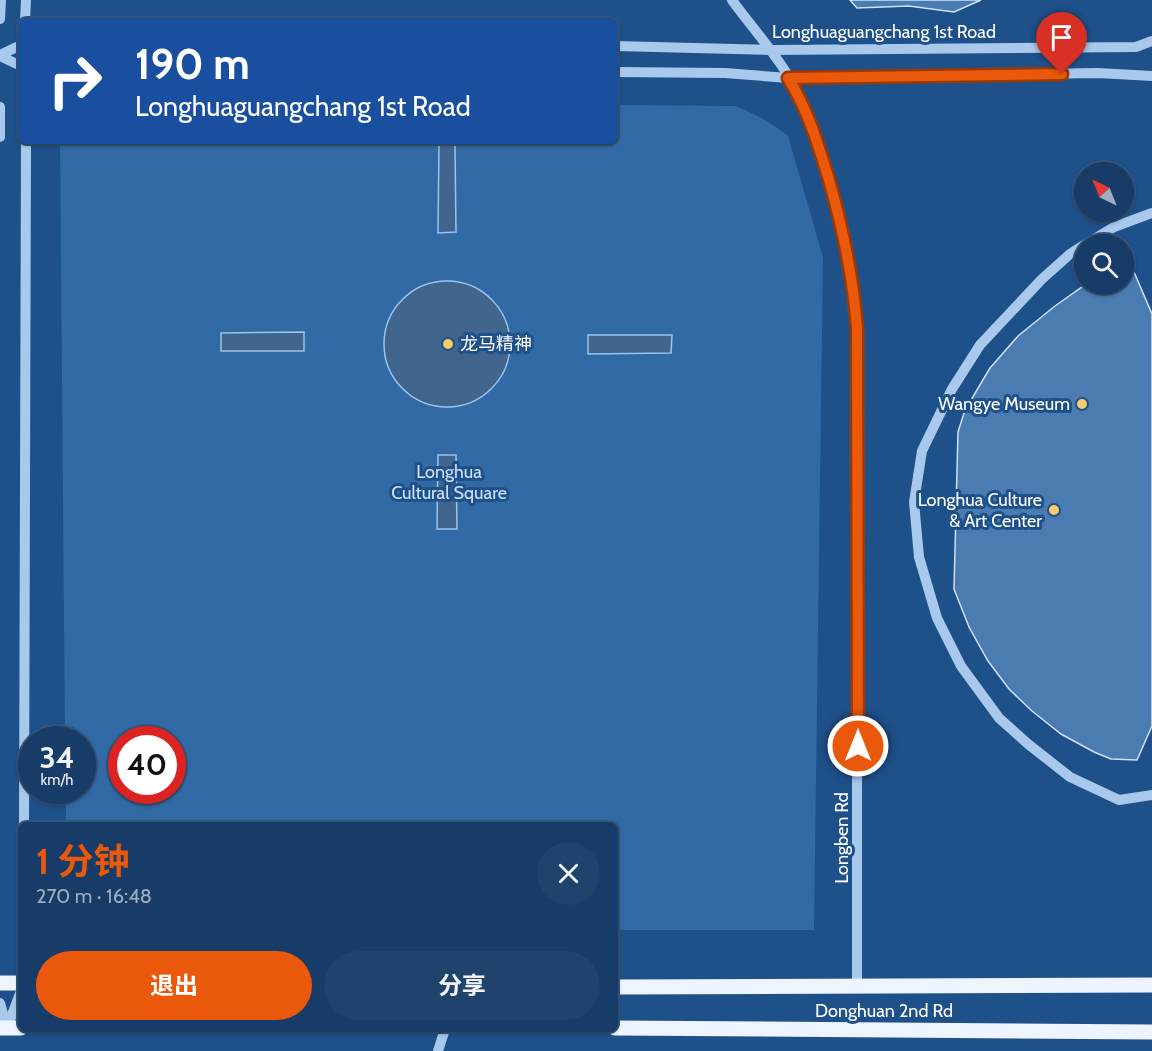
<!DOCTYPE html>
<html lang="zh">
<meta charset="utf-8">
<style>
:root{--surface:#163c67;--page:#1f436d;--text:#f1f3f6;--muted:#9eadc0;--line:#35567b;--accent:#ea580c}
body{margin:0;font-family:Cabin,"Noto Sans SC",sans-serif;background:var(--page);color:var(--text);height:100vh;display:flex;flex-direction:column;font-size:22px;white-space:nowrap}
*{box-sizing:border-box;margin:0}
p{font-size:20px;color:var(--muted)}
.icon{flex:none;width:33px;height:33px;fill:none;stroke:currentColor;stroke-width:2;stroke-linecap:round;stroke-linejoin:round}
.map{position:relative;flex:1;overflow:hidden}
.drawer{position:absolute;left:18px;top:822px;width:600px;height:210px;display:flex;flex-direction:column;background:var(--surface);border-radius:9px;box-shadow:0 2px 4px #0004,0 0 0 2px var(--line)}
.drawer>*{flex:none}
.guide{position:absolute;left:18px;top:18px;width:600px;height:126px;border-radius:9px;box-shadow:0 2px 4px #0004,0 0 0 2px var(--line);background:#1a4fa0;color:#fff;overflow:hidden}
.needle{width:39px;rotate:317deg}
.fabs{position:absolute;left:1074px;top:162px;display:grid;gap:12px}
.fabs a{display:grid;place-items:center;width:60px;height:60px;border-radius:50%;background:var(--surface);box-shadow:0 2px 4px #0004,0 0 0 2px var(--line);font-size:30px}
.speed{position:absolute;left:18px;top:726px;display:flex;gap:12px;font-size:30px;font-weight:700;text-align:center}
.speed>*{display:grid;place-content:center;width:78px;height:78px;border-radius:50%;background:var(--surface);box-shadow:0 2px 4px #0004,0 0 0 2px var(--line);line-height:1}
.speed small{font-size:15px;font-weight:400}
.speed .limit{border:9px solid #d22;background:#fff;color:#111}
.pin{position:absolute;display:grid;place-items:center;width:51px;height:51px;color:#fff;margin:-62px -26px;border-radius:50% 50% 50% 0;rotate:-45deg;box-shadow:0 0 6px #0007}
.pin .icon{rotate:45deg}
.me{position:absolute;width:66px;margin:-33px;rotate:0deg;stroke-linejoin:round;filter:drop-shadow(0 0 4px #0008)}
.turn{display:flex;align-items:center;gap:21px;height:126px;padding:0 18px;font-size:27px}
.turn .icon{width:78px;height:78px;stroke-width:2.5}
.turn b{display:block;font-size:42px;line-height:51px}
.round{display:grid;place-items:center;flex:none;width:63px;height:63px;border-radius:32px;background:var(--page)}
.headline{display:flex;align-items:center;justify-content:space-between;height:102px;padding:0 18px}
h1{font-size:36px;font-weight:700;line-height:45px;color:var(--accent)}
.action{display:flex;gap:12px;margin-top:auto;padding:12px 18px}
.action a{flex:1;height:69px;border-radius:36px;background:var(--accent);color:#fff;font-size:24px;font-weight:700;line-height:69px;text-align:center}
.action a+a{background:var(--page);color:var(--text)}
.map>svg:first-child{display:block}
.green{fill:#326aa6;fill-rule:evenodd}
.water{fill:#41668e;stroke:#9cc4ed;stroke-width:1.5}
.building{fill:#4a7cb2;stroke:#cde2f8;stroke-width:1.5}
.lines{fill:none;stroke-linecap:round;stroke-linejoin:round}
.minor{stroke:#a8c9eb;stroke-width:10}
.major{stroke:#edf4fe;stroke-width:15}
.route-casing{stroke:#983908;stroke-width:15}
.route{stroke:#ea580c;stroke-width:10}
.poi-dot{fill:#facb68;stroke:#1e5089;stroke-width:2}
.labels{text-anchor:middle;stroke-width:6;stroke-linejoin:round;paint-order:stroke}
.street-label{font-size:18px;fill:#fff;stroke:#1e5089}
.poi-label{font-size:18px;fill:#fff;stroke:#1e5089;text-anchor:end}
.park-label{font-size:18px;fill:#cde2f8;stroke:#1e5089}
</style>
<div class="map">
<svg width="1152" height="1051" viewBox="0 0 1152 1051">
<rect width="100%" height="100%" fill="#1e5089"/>
<path class="green" d="M615,105L736,106C755,114 772,123 788,136L823,257L814,930H615V825H66V791L82,790V740L65,739L60,141H615ZM122,740H172V790H122Z"/>
<g class="water">
<polygon points="435,141 458,141 455,145 456,232 438,233 439,146"/>
<circle cx="447" cy="344" r="63"/>
<polygon points="304,332 304,351 221,351 221,333"/>
<polygon points="588,335 672,335 671,353 588,354"/>
<polygon points="438,455 456,455 457,529 437,529"/>
</g>
<g class="building">
<polygon points="850,0 981,0 954,12 909,6 857,8"/>
<polygon points="1134,272 1152,314 1152,726 1137,760 1111,759 1094,752 1061,734 1032,711 1009,689 988,661 969,627 954,589 958,432 965,410 990,368 1018,336 1055,306 1082,287 1091,284 1124,284 1124,274"/>
</g>
<g class="lines">
<g class="minor">
<path d="M732,0C756,33 785,64 803,102C813,124 819,148 826,171C841,223 853,274 857,328V986"/>
<polyline points="0,19 1,0"/>
<polyline points="25,21 26,0"/>
<polyline points="615,46 771,50 1136,47 1152,41"/>
<polyline points="0,55 21,45"/>
<polyline points="0,56 21,66"/>
<polyline points="615,72 725,73 788,78 1098,73 1152,76"/>
<polyline points="0,107 0,137"/>
<polyline points="1086,244 1114,227 1152,213"/>
<polyline points="1084,245 1070,254 1042,279 980,345 952,389 922,451 914,502 919,557 937,618 961,666 999,718 1028,744 1070,777 1119,800 1152,795"/>
<polyline points="24,825 26,141"/>
<polyline points="0,1003 7,1028"/>
<polyline points="7,1028 21,991"/>
<polyline points="438,1051 445,1029"/>
</g>
<g class="major">
<polyline points="0,983 21,983"/>
<polyline points="615,987 1152,985"/>
<polyline points="0,1028 21,1028"/>
<polyline points="615,1028 1152,1032"/>
</g>
</g>
<g class="lines">
<defs>
<path id="route" d="M858,746L857,328C853,277 843,229 829,180C818,144 808,110 788,78L1062,74"/>
</defs>
<use href="#route" class="route-casing"/>
<use href="#route" class="route"/>
</g>
<g class="poi-dot">
<circle cx="448" cy="344" r="6"/>
<circle cx="1082" cy="404" r="6"/>
<circle cx="1054" cy="510" r="6"/>
</g>
<g class="labels">
<g class="street-label">
<text x="884" y="38">Longhuaguangchang 1st Road</text>
<text transform="translate(842 838) rotate(-90)" y="6">Longben Rd</text>
<text x="884" y="1017">Donghuan 2nd Rd</text>
</g>
<g class="poi-label">
<text x="460" y="350" text-anchor="start">龙马精神</text>
<text x="1070" y="410">Wangye Museum</text>
<text x="1042" y="506">Longhua Culture<tspan x="1042" dy="21">&amp; Art Center</tspan></text>
</g>
<g class="park-label">
<text x="449" y="478">Longhua<tspan x="449" dy="21">Cultural Square</tspan></text>
</g>
</g>
</svg>
<div class="fabs">
<a><svg class="needle" viewBox="-14 -14 28 28"><path d="M0-13l5 13h-10z" fill="#e53935"/><path d="M0 13l5-13h-10z" fill="#9eadc0"/></svg></a>
<a><svg class="icon" aria-label="search" viewBox="0 0 24 24"><circle cx="10" cy="10" r="6"/><path d="M15 15l6 6"/></svg></a>
</div>
<div class="speed"><div>34<small>km/h</small></div><div class="limit">40</div></div>
<div class="pin" style="left:1062px;top:74px;background:#d93025"><svg class="icon" aria-label="arrive" viewBox="0 0 24 24"><path d="M6 21V4h12l-3 4 3 4H6"/></svg></div>
<svg class="me" style="left:858px;top:746px" viewBox="-20 -20 40 40"><circle r="17" fill="#ea580c" stroke="#fff" stroke-width="3"/><path d="M0-11L8 9 0 5-8 9z" fill="#fff"/></svg>
<div class="guide">
<div class="turn"><svg class="icon" aria-label="right" viewBox="0 0 24 24"><path d="M7 20v-9h11M14 6l5 5-5 5"/></svg><div><b>190 m</b>Longhuaguangchang 1st Road</div></div>
</div>
<section class="drawer">
<div class="headline"><div><h1>1 分钟</h1><p>270 m · 16:48</p></div><a class="round"><svg class="icon" aria-label="close" viewBox="0 0 24 24"><path d="M6 6l12 12M18 6L6 18"/></svg></a></div>
<div class="action"><a>退出</a><a>分享</a></div>
</section>
</div>
